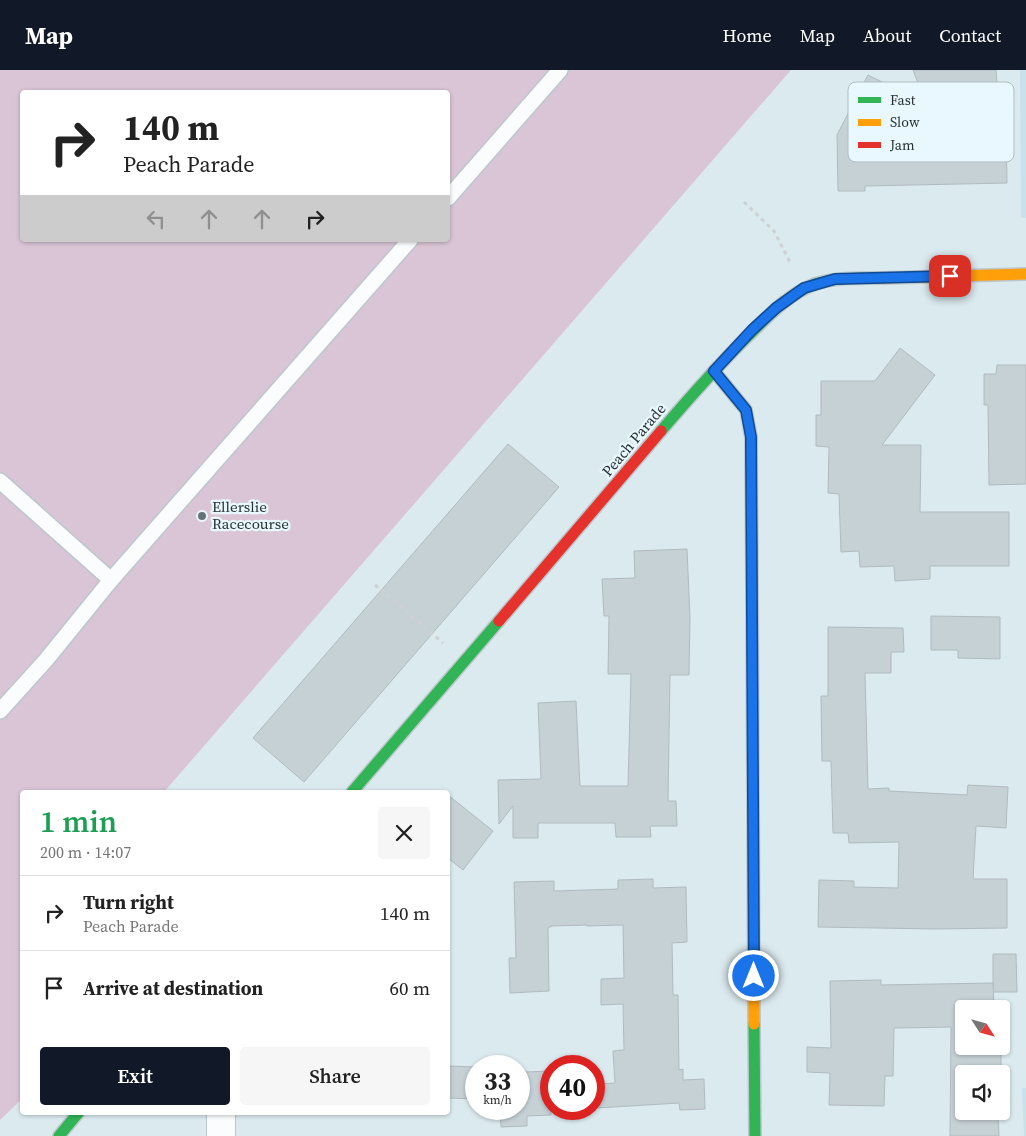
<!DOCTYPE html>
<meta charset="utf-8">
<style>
:root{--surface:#fff;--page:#f6f6f6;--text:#222;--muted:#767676;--line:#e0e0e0;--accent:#111827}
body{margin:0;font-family:"Source Serif 4",serif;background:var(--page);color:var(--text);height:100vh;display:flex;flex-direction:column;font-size:19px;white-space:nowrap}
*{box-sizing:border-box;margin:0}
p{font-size:16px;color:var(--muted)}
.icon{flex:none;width:28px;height:28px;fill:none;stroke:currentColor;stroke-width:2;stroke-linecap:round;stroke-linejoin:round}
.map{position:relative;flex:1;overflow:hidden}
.drawer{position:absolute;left:20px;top:720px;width:430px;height:325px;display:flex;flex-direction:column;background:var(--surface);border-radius:5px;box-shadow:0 1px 4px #0004}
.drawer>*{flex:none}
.top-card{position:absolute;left:20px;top:20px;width:430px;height:152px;border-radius:5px;box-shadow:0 1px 4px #0004;background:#fff;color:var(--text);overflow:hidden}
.needle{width:32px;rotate:126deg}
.fabs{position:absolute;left:955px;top:930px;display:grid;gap:10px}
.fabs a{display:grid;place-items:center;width:55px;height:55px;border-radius:5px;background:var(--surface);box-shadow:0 1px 4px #0004;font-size:25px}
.speed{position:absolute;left:465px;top:985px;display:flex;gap:10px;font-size:25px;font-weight:700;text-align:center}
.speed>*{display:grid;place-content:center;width:65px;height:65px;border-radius:50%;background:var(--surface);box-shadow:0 1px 4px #0004;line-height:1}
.speed small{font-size:12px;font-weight:400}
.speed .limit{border:8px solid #d22;background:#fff;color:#111}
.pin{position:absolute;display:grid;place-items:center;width:42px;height:42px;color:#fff;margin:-21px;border-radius:10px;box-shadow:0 2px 8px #0006}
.me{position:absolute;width:55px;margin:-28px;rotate:0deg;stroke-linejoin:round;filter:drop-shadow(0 0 4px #0008)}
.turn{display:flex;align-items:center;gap:18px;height:105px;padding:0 20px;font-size:22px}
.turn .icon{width:65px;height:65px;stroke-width:2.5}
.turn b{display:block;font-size:35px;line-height:42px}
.lanes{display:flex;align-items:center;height:48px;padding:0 20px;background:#0003;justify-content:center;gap:25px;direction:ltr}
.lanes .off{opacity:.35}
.round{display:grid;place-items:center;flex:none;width:52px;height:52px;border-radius:5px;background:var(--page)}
.headline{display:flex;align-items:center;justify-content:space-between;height:85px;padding:0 20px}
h1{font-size:30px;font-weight:600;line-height:38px;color:#1e9e55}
.action{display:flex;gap:10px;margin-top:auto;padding:10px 20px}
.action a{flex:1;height:58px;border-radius:5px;background:var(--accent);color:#fff;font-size:20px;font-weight:600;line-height:58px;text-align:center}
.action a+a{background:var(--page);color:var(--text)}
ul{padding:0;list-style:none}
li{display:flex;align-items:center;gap:15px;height:75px;padding:0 20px;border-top:1px solid var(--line)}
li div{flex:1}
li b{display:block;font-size:19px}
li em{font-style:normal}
header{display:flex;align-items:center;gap:30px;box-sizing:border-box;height:70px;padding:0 25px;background:var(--accent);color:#fff}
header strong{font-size:24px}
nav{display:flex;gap:28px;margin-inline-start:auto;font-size:18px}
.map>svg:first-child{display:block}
.built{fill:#c9e1eb}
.green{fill:#d9c5d6;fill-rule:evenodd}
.building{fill:#c6d1d6;stroke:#b0bbbf}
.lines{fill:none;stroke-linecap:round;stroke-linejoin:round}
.lane-casing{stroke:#bcc7cb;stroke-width:18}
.street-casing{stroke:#bcc7cb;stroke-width:30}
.fast-casing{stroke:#bcc7cb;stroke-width:14}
.slow-casing{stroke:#bcc7cb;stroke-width:14}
.jam-casing{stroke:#bcc7cb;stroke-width:14}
.path{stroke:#cdd1d3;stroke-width:3;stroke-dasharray:4 4;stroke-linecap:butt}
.lane{stroke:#fafcfd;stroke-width:15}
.street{stroke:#fafcfd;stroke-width:28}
.fast{stroke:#30b455;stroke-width:11}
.slow{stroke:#ff9f0a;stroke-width:11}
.jam{stroke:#e5322d;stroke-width:11}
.route-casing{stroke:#114b97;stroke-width:12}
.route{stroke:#1a73e8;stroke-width:9}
.poi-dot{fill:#677276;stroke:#e9f8fe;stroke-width:2}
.labels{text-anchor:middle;stroke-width:4.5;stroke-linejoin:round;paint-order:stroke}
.street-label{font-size:15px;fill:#283235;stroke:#e9f8fe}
.poi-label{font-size:15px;fill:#283235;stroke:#e9f8fe;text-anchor:start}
.key{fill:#e9f8fe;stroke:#afbdc2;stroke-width:1}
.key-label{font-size:14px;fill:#283235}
</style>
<header>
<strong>Map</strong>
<nav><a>Home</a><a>Map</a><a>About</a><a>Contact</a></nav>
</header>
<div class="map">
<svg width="1026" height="1066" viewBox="0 0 1026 1066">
<rect width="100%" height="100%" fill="#dbeaef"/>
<g class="built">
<polygon points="1020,0 1026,0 1026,148 1021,148"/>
<polygon points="1022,1018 1026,1018 1026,1066 1024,1066"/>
</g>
<path class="green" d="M0,0H791L164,722H22V1029L0,1050ZM22,22H448V170H22Z"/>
<g class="building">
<polygon points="913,0 996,0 1000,53 1006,53 1007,113 865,116 865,121 838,121 837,65 868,5 926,34"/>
<polygon points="900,278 935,305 882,375 921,375 920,442 1009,442 1009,496 930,496 930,509 895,511 894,496 860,497 859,481 841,482 839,424 828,423 829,377 816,376 816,345 821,345 821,311 875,311"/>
<polygon points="997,295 1026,295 1026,414 989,415 988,335 984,335 984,304 996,304"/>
<polygon points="508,374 559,417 304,712 253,668"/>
<polygon points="687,479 690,548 689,605 670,605 668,731 676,731 677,756 650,756 651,767 616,767 615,753 538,753 538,768 513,768 513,736 499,754 498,710 541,709 538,633 576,631 580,716 628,716 631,604 608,604 609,546 604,546 602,509 635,508 634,481"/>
<polygon points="931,546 1000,547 1000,589 958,588 958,580 931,580"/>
<polygon points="828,557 903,558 904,582 891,582 891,603 865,603 868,719 889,718 889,721 967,725 968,715 1008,717 1006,758 976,756 973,809 1007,809 1007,858 935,859 818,857 819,810 854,811 854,817 898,818 899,772 849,773 848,763 833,763 831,691 822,691 821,626 828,626"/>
<polygon points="448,725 493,761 463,800 448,788"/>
<polygon points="653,809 653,818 686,817 687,872 672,873 673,925 678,925 679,1000 683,999 683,1010 704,1009 705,1039 680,1040 679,1033 597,1038 596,1014 615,1013 613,981 624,980 623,934 601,935 601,909 624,908 623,855 587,856 587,855 551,856 551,857 548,857 549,921 510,923 509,888 516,888 514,812 554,811 554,821 618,819 618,810"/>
<polygon points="993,884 1016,884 1017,922 993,922"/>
<polygon points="881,910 881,915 993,913 994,939 964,939 964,976 994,976 994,981 1001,981 1001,1004 964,1004 964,1041 998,1041 999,1066 950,1066 951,957 894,958 893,1006 885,1006 884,1036 829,1035 830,1003 807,1002 807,977 831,978 830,911"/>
<polygon points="448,996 476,997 476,1029 448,1028"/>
<polygon points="519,1000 525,1000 525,1002 551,1001 551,1045 527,1046 527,1056 501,1057 500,1039 519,1039"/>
</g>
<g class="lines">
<defs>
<g id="lane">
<polyline points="448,128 560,0"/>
<polyline points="0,411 111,510"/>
<polyline points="0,641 46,590 111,510 410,170"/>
</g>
<polyline id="street" points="221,1042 221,1066"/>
<g id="fast">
<polyline points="714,301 746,340 751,367 752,520"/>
<path d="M661,361C690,327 720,293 752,262C771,243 789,224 815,214C837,207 861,208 883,208"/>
<polyline points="352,722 499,551"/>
<polyline points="754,954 755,1066"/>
<polyline points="59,1066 79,1042"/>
</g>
<g id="slow">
<polyline points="883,208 1026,204"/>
<polyline points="752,520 754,954"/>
</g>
<polyline id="jam" points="499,551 661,361"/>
</defs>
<use href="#lane" class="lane-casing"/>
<use href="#street" class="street-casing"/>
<use href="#fast" class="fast-casing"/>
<use href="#slow" class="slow-casing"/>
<use href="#jam" class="jam-casing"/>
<g class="path">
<polyline points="744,132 774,161 791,194"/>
<polyline points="375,515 443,573"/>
</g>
<use href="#lane" class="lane"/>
<use href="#street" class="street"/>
<use href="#fast" class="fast"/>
<use href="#slow" class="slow"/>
<use href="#jam" class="jam"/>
</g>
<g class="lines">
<defs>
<polyline id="route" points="754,906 751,367 746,340 714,301 752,260 776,238 804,218 835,209 950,206"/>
</defs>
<use href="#route" class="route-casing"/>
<use href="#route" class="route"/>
</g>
<circle class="poi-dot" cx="202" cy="446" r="5"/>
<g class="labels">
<g class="street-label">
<text transform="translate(634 370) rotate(-50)" y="5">Peach Parade</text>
</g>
<g class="poi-label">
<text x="212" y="442">Ellerslie<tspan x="212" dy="17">Racecourse</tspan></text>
</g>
</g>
<rect x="848" y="12" width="166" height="80" rx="8" class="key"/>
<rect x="858" y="27" width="23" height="6" fill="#30b455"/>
<rect x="858" y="49" width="23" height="7" fill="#ff9f0a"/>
<rect x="858" y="72" width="23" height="6" fill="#e5322d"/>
<g class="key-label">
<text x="890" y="35">Fast</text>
<text x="890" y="57">Slow</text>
<text x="890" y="80">Jam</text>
</g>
</svg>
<div class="fabs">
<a><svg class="needle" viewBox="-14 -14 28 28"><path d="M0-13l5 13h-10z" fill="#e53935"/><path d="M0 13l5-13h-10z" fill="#767676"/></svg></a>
<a><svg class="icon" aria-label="sound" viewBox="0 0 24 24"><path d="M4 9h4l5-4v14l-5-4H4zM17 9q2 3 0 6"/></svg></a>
</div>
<div class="speed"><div>33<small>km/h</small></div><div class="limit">40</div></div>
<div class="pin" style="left:950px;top:206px;background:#d93025"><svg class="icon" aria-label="arrive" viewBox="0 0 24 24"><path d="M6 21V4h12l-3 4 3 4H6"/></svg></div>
<svg class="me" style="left:754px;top:906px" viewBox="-20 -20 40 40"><circle r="17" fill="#1a73e8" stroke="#fff" stroke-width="3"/><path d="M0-11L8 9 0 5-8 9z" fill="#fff"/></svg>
<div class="top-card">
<div class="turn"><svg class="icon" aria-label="right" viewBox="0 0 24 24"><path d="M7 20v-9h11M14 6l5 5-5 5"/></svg><div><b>140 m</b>Peach Parade</div></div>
<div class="lanes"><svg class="icon off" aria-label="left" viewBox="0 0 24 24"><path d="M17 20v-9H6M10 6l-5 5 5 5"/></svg><svg class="icon off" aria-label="ahead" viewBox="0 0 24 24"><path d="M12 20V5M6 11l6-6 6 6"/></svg><svg class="icon off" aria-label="ahead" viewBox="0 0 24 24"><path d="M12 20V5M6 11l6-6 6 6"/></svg><svg class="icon" aria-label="right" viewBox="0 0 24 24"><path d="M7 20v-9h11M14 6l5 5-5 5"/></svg></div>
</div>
<section class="drawer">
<div class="headline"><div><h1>1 min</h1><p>200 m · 14:07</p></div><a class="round"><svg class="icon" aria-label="close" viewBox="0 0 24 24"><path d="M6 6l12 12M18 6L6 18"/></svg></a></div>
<ul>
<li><svg class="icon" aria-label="right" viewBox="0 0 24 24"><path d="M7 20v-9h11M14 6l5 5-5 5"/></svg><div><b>Turn right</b><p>Peach Parade</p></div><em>140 m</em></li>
<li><svg class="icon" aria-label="arrive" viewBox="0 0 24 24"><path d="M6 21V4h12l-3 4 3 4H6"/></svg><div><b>Arrive at destination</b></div><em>60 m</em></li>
</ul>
<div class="action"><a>Exit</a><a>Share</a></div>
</section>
</div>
